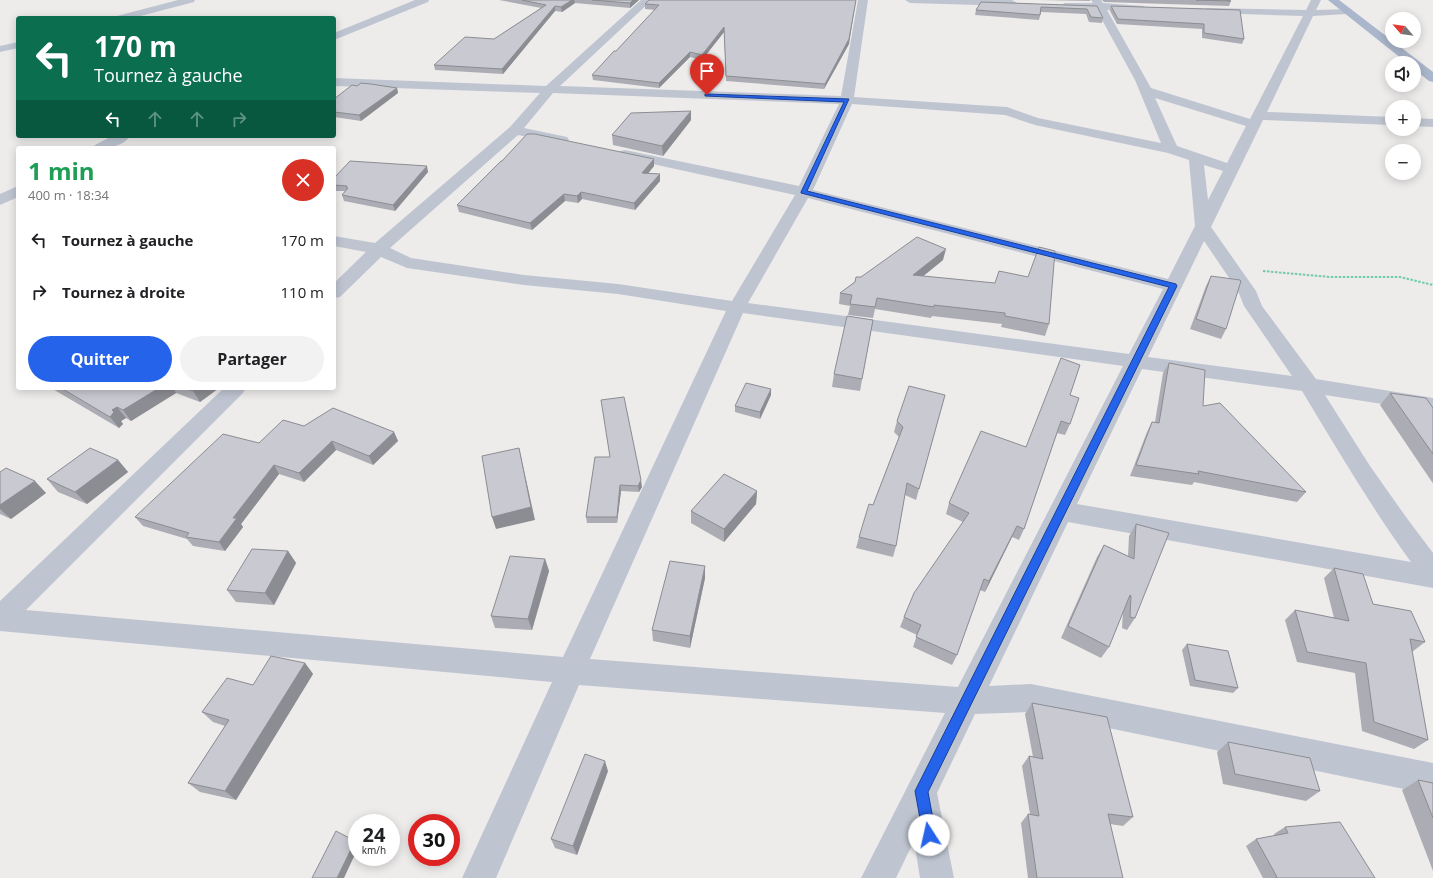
<!DOCTYPE html>
<html lang="fr">
<meta charset="utf-8">
<style>
:root{--surface:#fff;--page:#f2f2f2;--text:#202124;--muted:#757577;--accent:#2563eb}
body{margin:0;font-family:"Open Sans",sans-serif;background:var(--page);color:var(--text);height:100vh;display:flex;flex-direction:column;font-size:15px;white-space:nowrap}
*{box-sizing:border-box;margin:0}
p{font-size:13px;color:var(--muted)}
.icon{flex:none;width:22px;height:22px;fill:none;stroke:currentColor;stroke-width:2;stroke-linecap:round;stroke-linejoin:round}
.map{position:relative;flex:1;overflow:hidden}
.drawer{position:absolute;left:16px;top:146px;width:320px;height:244px;display:flex;flex-direction:column;background:var(--surface);border-radius:4px;box-shadow:0 2px 10px #0003}
.drawer>*{flex:none}
.hud{position:absolute;left:16px;top:16px;width:320px;height:122px;border-radius:4px;box-shadow:0 2px 10px #0003;background:#0b6e4f;color:#fff;overflow:hidden}
.needle{width:26px;rotate:298deg}
.tools{position:absolute;left:1385px;top:12px;display:grid;gap:8px}
.tools a{display:grid;place-items:center;width:36px;height:36px;border-radius:50%;background:var(--surface);box-shadow:0 2px 10px #0003;font-size:20px}
.speed{position:absolute;left:348px;top:814px;display:flex;gap:8px;font-size:20px;font-weight:700;text-align:center}
.speed>*{display:grid;place-content:center;width:52px;height:52px;border-radius:50%;background:var(--surface);box-shadow:0 2px 10px #0003;line-height:1}
.speed small{font-size:10px;font-weight:400}
.speed .limit{border:6px solid #d22;background:#fff;color:#111}
.pin{position:absolute;display:grid;place-items:center;width:34px;height:34px;color:#fff;margin:-41px -17px;border-radius:50% 50% 50% 0;rotate:-45deg;box-shadow:0 0 4px #0007}
.pin .icon{rotate:45deg}
.me{position:absolute;width:44px;margin:-22px;rotate:350deg;stroke-linejoin:round;filter:drop-shadow(0 0 3px #0008)}
.turn{display:flex;align-items:center;gap:14px;height:84px;padding:0 12px;font-size:18px}
.turn .icon{width:52px;height:52px;stroke-width:2.5}
.turn b{display:block;font-size:28px;line-height:34px}
.lanes{display:flex;align-items:center;height:38px;padding:0 12px;background:#0003;justify-content:center;gap:20px;direction:ltr}
.lanes .off{opacity:.35}
.round{display:grid;place-items:center;flex:none;width:42px;height:42px;border-radius:21px;background:var(--page)}
.overview{display:flex;align-items:center;justify-content:space-between;height:68px;padding:0 12px}
h1{font-size:24px;font-weight:700;line-height:30px;color:#1e9e55}
.action{display:flex;gap:8px;margin-top:auto;padding:8px 12px}
.action a{flex:1;height:46px;border-radius:24px;background:var(--accent);color:#fff;font-size:16px;font-weight:700;line-height:46px;text-align:center}
.action a+a{background:var(--page);color:var(--text)}
ul{padding:0;list-style:none}
li{display:flex;align-items:center;gap:12px;height:52px;padding:0 12px}
li div{flex:1}
li b{display:block;font-size:15px}
li em{font-style:normal}
.map>svg:first-child{display:block}
.lines{fill:none;stroke-linecap:round;stroke-linejoin:round}
.path{stroke:#70cbab;stroke-width:2;stroke-dasharray:2.5 1.5;stroke-linecap:butt}
.street{fill:#bec5d1;fill-rule:evenodd}
.primary{fill:#aab6cb;fill-rule:evenodd}
.wall{fill:#acadb4}
.shaded-wall{fill:#8c8d92}
.building{fill:#c8c9d1;stroke:#8c8d92}
.route{fill:#2563eb;stroke:#184099}
</style>
<div class="map">
<svg width="1433" height="878" viewBox="0 0 1433 878">
<rect width="100%" height="100%" fill="#eeebeb"/>
<g class="lines">
<polyline class="path" points="1263,271 1330,277 1400,277 1433,285"/>
<g class="street">
<polygon points="178,0 195,0 194,2 133,18 116,18 117,16"/>
<polygon points="415,0 429,0 428,2 334,40 334,33"/>
<path d="M641,0H652L560,86L841,96L858,0H868L854,97L1007,107L1038,118L1161,143L1135,80L1096,9L1068,8L1063,5L1064,3H1093L1091,0H1101L1103,3L1144,6L1145,8L1144,10L1140,11L1107,10L1151,88L1250,119L1303,16L1210,13L1206,12L1205,10L1206,8L1306,10L1311,0H1321L1316,10L1351,9L1352,11L1347,14L1313,16L1267,112L1392,117V125L1263,120L1211,227L1256,291L1262,306L1316,379L1433,398V412L1325,395L1370,466L1406,517L1433,553V588L1068,522L989,686L1031,684L1433,763V795L1031,712L975,714L937,793L954,878H920L914,841L896,878H861L945,713L579,685L496,878H462L552,682L0,631V601L224,388H246L243,393L26,610L563,657L726,311L618,294L524,285L407,268L381,257L340,297L334,298V283L366,252L334,246V236L375,243L510,127L540,93L334,86V78L546,86ZM553,93L839,104L799,186L625,150L620,151L618,154L620,157L625,158L795,195L732,301L618,284L524,275L411,258L390,248L518,135L562,144L567,143L569,140L567,137L524,128ZM1155,98L1246,126L1227,163L1177,146ZM852,104L1005,115L1035,125L1168,153L1189,160L1195,226L1168,279L813,190ZM1204,165L1223,171L1208,200ZM808,198L1163,289L1129,354L748,303ZM1204,241L1238,291L1244,306L1292,376L1148,357ZM743,313L1123,366L958,687L590,659ZM1142,369L1302,391C1337,449 1371,507 1411,562L1077,504Z"/>
<polygon points="905,0 1012,0 1017,3 1012,6 910,3"/>
<polygon points="18,42 18,48 0,52 0,46"/>
<polygon points="1414,118 1433,119 1433,127 1414,126"/>
<path d="M112,136H130C122,148 106,148 93,148L95,145Z"/>
<polygon points="18,186 18,197 0,205 0,194"/>
</g>
<polygon class="primary" points="1328,0 1339,0 1433,72 1433,82 1429,81 1414,69 1414,63 1407,63"/>
</g>
<g class="wall">
<polygon points="499,0 639,0 630,8 575,3 562,12 555,11 503,74 435,70 434,65 494,39 541,8"/>
<polygon points="649,0 849,44 824,89 726,81 724,32 702,60 690,57 659,88 593,80 592,75 616,51 655,10 645,9 645,4"/>
<polygon points="1039,0 1090,0 1090,1"/>
<polygon points="1102,0 1225,0 1231,1 1229,6 1104,2"/>
<polygon points="981,2 1097,6 1103,18 1102,23 1089,22 1086,14 1041,12 1039,20 975,15 976,10"/>
<polygon points="1111,6 1240,10 1244,39 1242,44 1202,38 1202,29 1117,24 1110,11"/>
<polygon points="397,88 398,93 361,121 334,117 334,99"/>
<polygon points="691,120 663,156 613,145 612,135"/>
<polygon points="654,159 654,166 648,173 660,174 660,181 635,210 582,199 578,203 565,201 532,230 459,212 457,205"/>
<polygon points="428,172 395,211 344,201 342,195 345,191 334,191 334,178"/>
<polygon points="943,260 923,276 1049,324 1045,336 1001,327 1002,324 932,316 931,318 875,309 873,318 848,315 850,306 839,304 840,293 861,277"/>
<polygon points="1211,276 1226,329 1221,339 1190,329 1206,286"/>
<polygon points="873,320 860,391 832,387 834,374"/>
<polygon points="1169,363 1203,406 1306,492 1297,502 1194,482 1192,485 1130,476 1147,432 1152,422 1155,422 1163,373"/>
<polygon points="51,388 219,388 200,402 176,393 131,421 126,418 121,421 123,424 119,428"/>
<polygon points="1390,393 1433,408 1433,483 1432,482 1380,405"/>
<polygon points="771,395 760,419 735,412 735,406"/>
<polygon points="945,395 916,500 905,495 896,546 893,557 856,548 859,537 873,505 899,437 894,432 897,421"/>
<polygon points="1070,395 1070,424 1065,435 1057,433 1024,529 1019,540 1012,537 985,592 980,590 957,655 952,665 913,647 917,635 900,627 904,617 963,522 946,514 949,503 1026,446"/>
<polygon points="304,426 394,432 398,441 373,465 336,450 304,482 279,474 241,524 243,527 225,551 193,546 187,539 143,526 135,517"/>
<polygon points="595,457 642,487 639,492 621,491 617,523 587,523 586,517"/>
<polygon points="118,460 128,472 87,504 58,492 47,479"/>
<polygon points="0,472 46,493 11,519 0,514"/>
<polygon points="757,491 756,504 724,542 691,523 691,511"/>
<polygon points="1136,524 1135,618 1127,630 1122,628 1123,611 1109,647 1101,658 1061,638 1097,557 1104,545 1128,556 1129,536"/>
<polygon points="288,551 296,563 274,605 236,602 227,590"/>
<polygon points="545,559 549,571 532,630 495,628 491,616"/>
<polygon points="1334,568 1373,604 1425,642 1412,652 1428,740 1414,749 1362,731 1355,673 1297,662 1285,620 1295,610 1334,618 1324,578"/>
<polygon points="705,578 690,648 653,641 652,630"/>
<polygon points="1187,644 1238,688 1233,693 1190,686 1182,650"/>
<polygon points="305,663 313,674 236,800 200,792 188,783 225,726 213,722 202,712 253,685"/>
<polygon points="1032,703 1133,817 1123,826 1110,824 1123,878 1028,878 1021,823 1028,814 1030,814 1022,766 1029,756 1033,757 1025,714"/>
<polygon points="1228,742 1320,791 1306,801 1223,784 1217,752"/>
<polygon points="608,771 577,855 555,848 551,839"/>
<polygon points="1418,780 1433,783 1433,871 1402,790"/>
<polygon points="1285,827 1375,878 1263,878 1246,846 1256,839 1275,836 1274,834"/>
</g>
<g class="shaded-wall">
<polygon points="572,0 574,0 575,3 562,12 561,7"/>
<polygon points="633,0 639,0 630,8 630,3"/>
<polygon points="856,0 849,44 824,89 825,84"/>
<polygon points="555,6 555,11 503,74 502,69"/>
<polygon points="724,27 724,32 702,60 702,55"/>
<polygon points="690,52 690,57 659,88 659,83"/>
<polygon points="397,88 398,93 361,121 359,115"/>
<polygon points="691,111 691,120 663,156 662,146"/>
<polygon points="654,159 654,166 643,180 642,173"/>
<polygon points="427,166 428,172 395,211 393,205"/>
<polygon points="660,174 660,181 635,210 634,203"/>
<polygon points="581,192 582,199 578,203 577,196"/>
<polygon points="564,194 565,201 532,230 530,223"/>
<polygon points="946,249 943,260 911,286 913,275"/>
<polygon points="159,388 173,388 176,393 131,421 123,410"/>
<polygon points="197,388 219,388 200,402 193,391"/>
<polygon points="771,389 771,395 760,419 760,412"/>
<polygon points="117,407 126,418 121,421 123,424 119,428 110,417 112,410"/>
<polygon points="394,432 398,441 373,465 369,456"/>
<polygon points="332,441 336,450 304,482 299,473"/>
<polygon points="519,448 535,520 496,529 492,517"/>
<polygon points="118,460 128,472 87,504 75,492"/>
<polygon points="274,465 279,474 241,524 243,527 225,551 219,542 233,518"/>
<polygon points="641,480 642,487 639,492 638,486"/>
<polygon points="35,481 46,493 11,519 0,509 0,505"/>
<polygon points="620,485 621,491 617,523 617,517"/>
<polygon points="757,491 756,504 724,542 724,529"/>
<polygon points="1017,526 1012,537 985,592 989,581"/>
<polygon points="288,551 296,563 274,605 265,593"/>
<polygon points="545,559 549,571 532,630 528,619"/>
<polygon points="705,566 705,578 690,648 690,636"/>
<polygon points="305,663 313,674 236,800 225,791"/>
<polygon points="605,761 608,771 577,855 573,846"/>
<polygon points="355,841 357,843 357,850 344,878 337,878"/>
</g>
<g class="building">
<polygon points="522,0 572,0 561,7 555,6 502,69 434,65 465,37 494,39 546,5"/>
<polygon points="592,0 633,0 630,3"/>
<polygon points="649,0 856,0 849,39 825,84 726,76 724,27 702,55 690,52 659,83 592,75 614,51 616,51 659,5 645,4"/>
<polygon points="1196,0 1225,0 1231,1"/>
<polygon points="981,2 1097,6 1103,18 1091,17 1087,9 1041,7 1040,15 976,10"/>
<polygon points="1111,6 1240,10 1244,39 1204,33 1204,24 1118,19"/>
<polygon points="361,83 371,84 397,88 359,115 334,112 334,99 352,85 357,86"/>
<polygon points="691,111 662,146 612,135 631,113"/>
<polygon points="527,134 535,134 654,159 642,173 660,174 634,203 581,192 577,196 564,194 530,223 457,205 501,161 502,161"/>
<polygon points="350,161 427,166 393,205 342,195 348,188 346,188 347,186 334,185 334,178"/>
<polygon points="917,237 946,249 913,275 995,283 999,271 1028,277 1039,247 1055,251 1049,324 1005,316 1005,313 934,305 934,307 877,298 875,307 850,304 852,295 840,293 855,282 856,277 861,277"/>
<polygon points="1211,276 1240,280 1241,281 1226,329 1196,319"/>
<polygon points="847,316 873,320 862,379 834,374"/>
<polygon points="1061,358 1080,365 1070,395 1079,398 1070,424 1061,421 1024,529 1017,526 989,581 984,579 957,655 916,637 921,625 904,617 914,593 969,513 949,503 981,431 1026,447"/>
<polygon points="1169,363 1205,370 1203,406 1220,403 1306,492 1198,471 1199,474 1136,465 1152,422 1159,423"/>
<polygon points="746,383 771,389 760,412 735,406"/>
<polygon points="909,386 945,395 919,489 907,483 896,546 859,537 869,504 873,505 903,427 897,421"/>
<polygon points="61,388 159,388 123,410 117,407 112,410 114,412 110,417"/>
<polygon points="185,388 197,388 193,391"/>
<polygon points="1390,393 1426,398 1433,408 1433,454"/>
<polygon points="624,397 641,480 638,486 620,485 617,517 586,517 595,457 610,457 601,400"/>
<polygon points="333,408 394,432 369,456 332,441 299,473 274,465 233,518 237,518 219,542 186,537 189,533 135,517 223,434 259,443 283,420 304,426"/>
<polygon points="90,448 118,460 75,492 47,479"/>
<polygon points="519,448 531,507 492,517 482,456"/>
<polygon points="6,468 35,481 0,505 0,472"/>
<polygon points="724,474 757,491 724,529 691,511"/>
<polygon points="1136,524 1169,533 1135,618 1130,617 1131,596 1130,595 1109,647 1068,626 1104,545 1134,559"/>
<polygon points="252,549 288,551 265,593 227,590"/>
<polygon points="510,556 545,559 528,619 491,616"/>
<polygon points="670,561 705,566 690,636 652,630"/>
<polygon points="1334,568 1363,574 1373,604 1411,611 1425,642 1410,639 1428,740 1374,722 1366,663 1307,652 1295,610 1349,621"/>
<polygon points="1187,644 1228,651 1238,688 1195,680"/>
<polygon points="271,656 305,663 225,791 188,783 229,720 202,712 227,678 253,685"/>
<polygon points="1032,703 1107,717 1133,817 1108,814 1123,878 1037,878 1028,814 1039,816 1029,756 1043,759"/>
<polygon points="1228,742 1310,758 1320,791 1235,774"/>
<polygon points="585,754 605,761 573,846 551,839"/>
<polygon points="1418,780 1433,783 1433,818"/>
<polygon points="1340,822 1375,878 1275,878 1277,877 1256,839 1288,833 1285,827"/>
<polygon points="336,831 355,841 337,878 312,878"/>
</g>
<polygon class="route" points="707,94 849,99 807,191 1176,284 1177,286 928,792 936,835 934,839 929,841 925,839 923,835 915,791 917,787 1169,287 801,193 801,192 844,102 705,96 705,94"/>
</svg>
<div class="tools">
<a><svg class="needle" viewBox="-14 -14 28 28"><path d="M0-13l5 13h-10z" fill="#e53935"/><path d="M0 13l5-13h-10z" fill="#757577"/></svg></a>
<a><svg class="icon" aria-label="sound" viewBox="0 0 24 24"><path d="M4 9h4l5-4v14l-5-4H4zM17 9q2 3 0 6"/></svg></a>
<a>+</a>
<a>−</a>
</div>
<div class="speed"><div>24<small>km/h</small></div><div class="limit">30</div></div>
<div class="pin" style="left:707px;top:95px;background:#d93025"><svg class="icon" aria-label="arrive" viewBox="0 0 24 24"><path d="M6 21V4h12l-3 4 3 4H6"/></svg></div>
<svg class="me" style="left:929px;top:835px" viewBox="-20 -20 40 40"><circle r="19" fill="#fff"/><path d="M0-13L10 11 0 6-10 11z" fill="#2563eb"/></svg>
<div class="hud">
<div class="turn"><svg class="icon" aria-label="left" viewBox="0 0 24 24"><path d="M17 20v-9H6M10 6l-5 5 5 5"/></svg><div><b>170 m</b>Tournez à gauche</div></div>
<div class="lanes"><svg class="icon" aria-label="left" viewBox="0 0 24 24"><path d="M17 20v-9H6M10 6l-5 5 5 5"/></svg><svg class="icon off" aria-label="ahead" viewBox="0 0 24 24"><path d="M12 20V5M6 11l6-6 6 6"/></svg><svg class="icon off" aria-label="ahead" viewBox="0 0 24 24"><path d="M12 20V5M6 11l6-6 6 6"/></svg><svg class="icon off" aria-label="right" viewBox="0 0 24 24"><path d="M7 20v-9h11M14 6l5 5-5 5"/></svg></div>
</div>
<section class="drawer">
<div class="overview"><div><h1>1 min</h1><p>400 m · 18:34</p></div><a class="round" style="background:#d93025;color:#fff"><svg class="icon" aria-label="close" viewBox="0 0 24 24"><path d="M6 6l12 12M18 6L6 18"/></svg></a></div>
<ul>
<li><svg class="icon" aria-label="left" viewBox="0 0 24 24"><path d="M17 20v-9H6M10 6l-5 5 5 5"/></svg><div><b>Tournez à gauche</b></div><em>170 m</em></li>
<li><svg class="icon" aria-label="right" viewBox="0 0 24 24"><path d="M7 20v-9h11M14 6l5 5-5 5"/></svg><div><b>Tournez à droite</b></div><em>110 m</em></li>
</ul>
<div class="action"><a>Quitter</a><a>Partager</a></div>
</section>
</div>
